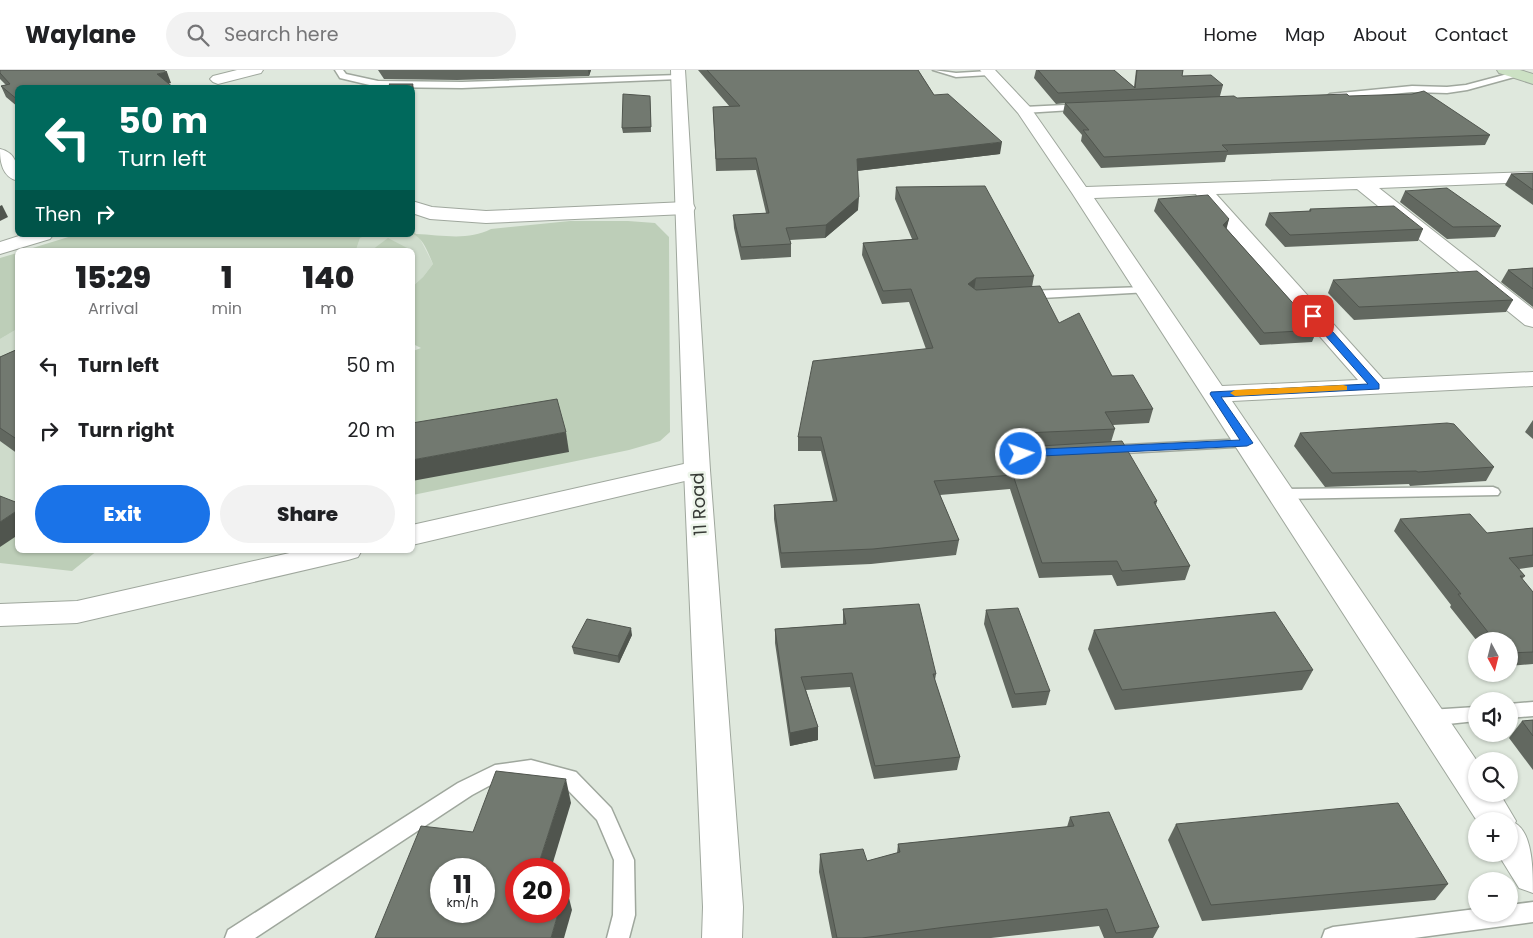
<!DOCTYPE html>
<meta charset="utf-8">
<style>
:root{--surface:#fff;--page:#f2f2f2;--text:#202124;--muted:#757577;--line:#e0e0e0;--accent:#1a73e8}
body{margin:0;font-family:Poppins,sans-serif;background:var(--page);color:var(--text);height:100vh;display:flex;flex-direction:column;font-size:19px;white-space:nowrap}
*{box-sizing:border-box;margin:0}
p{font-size:16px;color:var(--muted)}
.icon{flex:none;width:28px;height:28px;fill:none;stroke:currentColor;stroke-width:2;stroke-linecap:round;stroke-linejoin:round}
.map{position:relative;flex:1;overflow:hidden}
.sheet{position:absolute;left:15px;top:178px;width:400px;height:305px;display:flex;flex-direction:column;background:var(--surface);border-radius:8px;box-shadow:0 1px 4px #0004}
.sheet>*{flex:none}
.guide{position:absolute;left:15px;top:15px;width:400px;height:152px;border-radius:8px;box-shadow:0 1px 4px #0004;background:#00695c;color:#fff;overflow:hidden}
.needle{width:32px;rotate:173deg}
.tools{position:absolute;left:1468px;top:562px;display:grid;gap:10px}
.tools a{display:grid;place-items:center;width:50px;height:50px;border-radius:50%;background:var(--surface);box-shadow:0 1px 4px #0004;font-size:25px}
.speed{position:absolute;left:430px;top:788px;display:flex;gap:10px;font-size:25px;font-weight:700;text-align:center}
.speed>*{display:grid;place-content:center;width:65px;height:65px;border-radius:50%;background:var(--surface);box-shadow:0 1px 4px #0004;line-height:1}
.speed small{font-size:12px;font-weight:400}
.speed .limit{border:8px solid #d22;background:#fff;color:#111}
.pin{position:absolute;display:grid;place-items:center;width:42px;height:42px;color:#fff;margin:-21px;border-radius:10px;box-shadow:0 2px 8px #0006}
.me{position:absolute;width:55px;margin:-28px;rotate:87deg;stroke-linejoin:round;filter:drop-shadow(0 0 4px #0008)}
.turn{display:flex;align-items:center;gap:18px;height:105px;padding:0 20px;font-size:22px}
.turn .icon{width:65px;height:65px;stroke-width:2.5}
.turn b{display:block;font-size:35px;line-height:42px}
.then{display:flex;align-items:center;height:48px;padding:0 20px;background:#0003;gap:10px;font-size:19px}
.eta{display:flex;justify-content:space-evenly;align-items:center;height:85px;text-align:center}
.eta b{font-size:30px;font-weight:800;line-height:35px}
.action{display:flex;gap:10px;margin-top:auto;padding:10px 20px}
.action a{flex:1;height:58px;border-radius:30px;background:var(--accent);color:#fff;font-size:20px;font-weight:800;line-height:58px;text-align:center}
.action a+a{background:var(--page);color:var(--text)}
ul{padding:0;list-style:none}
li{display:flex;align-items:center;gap:15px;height:65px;padding:0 20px}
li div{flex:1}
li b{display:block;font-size:19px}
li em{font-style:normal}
header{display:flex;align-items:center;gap:30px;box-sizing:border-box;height:70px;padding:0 25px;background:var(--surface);border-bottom:1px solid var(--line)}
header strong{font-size:24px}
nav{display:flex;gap:28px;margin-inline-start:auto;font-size:18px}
.search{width:350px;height:45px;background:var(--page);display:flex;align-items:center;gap:12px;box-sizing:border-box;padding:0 18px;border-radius:28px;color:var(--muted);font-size:19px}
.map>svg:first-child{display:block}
.built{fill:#cedbcb}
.green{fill:#bdceb8}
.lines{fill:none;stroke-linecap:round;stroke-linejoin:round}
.service-casing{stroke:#9fa79d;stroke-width:3}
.minor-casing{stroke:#9fa79d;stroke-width:2}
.tertiary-casing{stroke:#9fa79d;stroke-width:2}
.secondary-casing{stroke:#9fa79d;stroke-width:2}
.service{fill:#fff;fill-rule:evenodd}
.minor{fill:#fff;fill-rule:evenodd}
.tertiary{fill:#fff;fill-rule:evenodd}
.secondary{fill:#cce1c4;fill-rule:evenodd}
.wall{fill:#626860}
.shaded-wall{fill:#50554e}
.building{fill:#727970;stroke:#50554e;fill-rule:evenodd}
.route{fill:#1a73e8;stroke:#114b97}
.slow{fill:#f59e0b}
.labels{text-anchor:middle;stroke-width:5;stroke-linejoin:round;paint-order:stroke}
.street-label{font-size:18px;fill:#373b36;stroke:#edf5ea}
</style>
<header>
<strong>Waylane</strong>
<div class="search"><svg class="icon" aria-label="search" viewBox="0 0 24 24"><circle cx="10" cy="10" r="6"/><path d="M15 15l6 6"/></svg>Search here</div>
<nav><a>Home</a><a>Map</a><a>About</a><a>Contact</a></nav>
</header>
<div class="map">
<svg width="1533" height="868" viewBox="0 0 1533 868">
<rect width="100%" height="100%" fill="#dfe8dd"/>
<g class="built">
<polygon points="413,164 419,167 433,194 423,207 413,216 412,180 356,180 360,168 370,165"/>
<polygon points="17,259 17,440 0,427 0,269"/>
</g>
<g class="green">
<path d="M570,151H628L655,153L669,167L670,362L660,371L629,380L413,425V281L421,278L413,274V216L423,207L433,194C428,183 424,169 413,164L412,160L416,164C442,165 468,171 491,159Z"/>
<polygon points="75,165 370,165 360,168 356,180 26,180"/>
<polygon points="388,168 411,180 372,180"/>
<polygon points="17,183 17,259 0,269 0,188"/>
<polygon points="0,427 17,440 18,480 98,480 72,501 0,493"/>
</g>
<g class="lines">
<defs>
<g id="service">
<polygon points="335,0 343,0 346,4 378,11 462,12 679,5 683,7 679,9 462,18 378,17 340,8"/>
<polygon points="933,0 956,3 989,1 993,3 989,5 956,7"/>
<polygon points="1515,2 1518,2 1518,6 1467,20 1447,23 1412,22 1330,30 1326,27 1330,24 1412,16 1447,17 1466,15"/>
<polygon points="1085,34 1089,37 1088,39 1024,43 1020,40 1024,37"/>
<polygon points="1145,217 1151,220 1149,222 1024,229 1018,225 1024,221"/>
<polygon points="1247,369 1252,370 1254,373 1252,376 1106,384 1101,383 1099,380 1101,377 1106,376"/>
<polygon points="1493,417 1498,419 1500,422 1498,425 1281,429 1276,427 1274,424 1276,421 1281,419"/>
<polygon points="1533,632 1533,646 1509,648 1509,634"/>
<polygon points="1476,637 1476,651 1429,656 1423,653 1420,648 1423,643 1429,640"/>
<polygon points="531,690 576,702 611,738 634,790 635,845 629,868 607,868 613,845 614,790 597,750 563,715 531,706 498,711 472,725 255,868 225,868 228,860 458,713 495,695"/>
<polygon points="1533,832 1533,852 1414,868 1322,868 1325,860 1333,857 1476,839 1476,844 1509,844 1509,835"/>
</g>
<g id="minor">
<polygon points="237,0 263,0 261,3 218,14 213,12 210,9 213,6"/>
<path d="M980,0H995L1030,37L1086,117L1533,102V112L1379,118L1533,239V257L1525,255L1357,119L1216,124L1383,309L1533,302V316L1232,331L1477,691L1476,724H1500L1516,751L1515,753C1533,763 1533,801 1533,823L1519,818L1498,784H1509V751H1477L1072,123L1018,43ZM1196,124L1197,126L1358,310L1222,316L1094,128Z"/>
<path d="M0,79C17,83 18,97 18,111C2,107 0,92 0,79Z"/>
<polygon points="412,131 432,137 486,141 686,132 693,134 695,138 693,142 686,144 486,153 430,149 412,143"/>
<polygon points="22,165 53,165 50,169 0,184 0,172"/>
<polygon points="697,391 706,394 710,400 706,406 412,475 412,455"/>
<polygon points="303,480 362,480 358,487 348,490 77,553 0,556 0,534 77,531"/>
</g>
<polygon id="tertiary" points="671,0 685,0 710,400 743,837 742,868 702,868 703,837 684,400"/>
<polygon id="secondary" points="1497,0 1520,0 1533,4 1533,14 1499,3"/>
</defs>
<use href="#service" class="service-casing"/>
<use href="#minor" class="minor-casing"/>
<use href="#tertiary" class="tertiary-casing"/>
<use href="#secondary" class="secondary-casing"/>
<use href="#service" class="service"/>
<use href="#minor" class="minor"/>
<use href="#tertiary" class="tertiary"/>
<use href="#secondary" class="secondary"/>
</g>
<g class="wall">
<polygon points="0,0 171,13 18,18 18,37 6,27 1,16 6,15 0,9"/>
<polygon points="378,0 591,0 589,6 457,10 384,9"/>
<polygon points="698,0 918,0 934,25 1000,84 857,101 858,140 825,168 790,170 791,174 791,187 741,190 734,158 733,145 766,143 756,100 716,101 713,37 730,37"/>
<polygon points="1036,0 1114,0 1134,17 1136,0 1183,0 1182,6 1223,15 1220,26 1237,28 1349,26 1490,65 1485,75 1227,85 1225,92 1101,98 1081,71 1082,65 1063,43 1065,33 1056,34 1034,8"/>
<polygon points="650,26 651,62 623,63 622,58"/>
<polygon points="1533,103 1533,135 1505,115 1511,104"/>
<polygon points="896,117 1034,206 1032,217 1059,253 1112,306 1153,339 1149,353 1113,355 1115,359 1111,372 1157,431 1156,435 1190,496 1185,510 1117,516 1112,505 1039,508 1010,419 940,425 959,470 956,485 871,494 781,498 774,449 774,435 833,431 821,381 798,381 798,367 926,279 909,232 882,234 862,185 863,173 912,169 895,129"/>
<polygon points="1405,121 1501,156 1495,167 1447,169 1400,132"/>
<polygon points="1158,129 1229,149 1226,158 1317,260 1312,272 1260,275 1154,141"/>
<polygon points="1310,139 1423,159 1418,171 1285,177 1265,155 1269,143 1309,141"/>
<polygon points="1533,198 1533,237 1501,212 1508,200"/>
<polygon points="1333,210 1513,230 1506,242 1354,250 1328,223"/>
<polygon points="18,279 18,384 0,371 0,287"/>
<polygon points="1533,350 1533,369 1525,362"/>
<polygon points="1300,363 1494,397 1486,411 1410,416 1409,414 1325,417 1294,376"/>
<polygon points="1400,449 1487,463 1533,458 1533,497 1519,499 1525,506 1522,509 1533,522 1533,594 1509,596 1509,571 1477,571 1450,537 1451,535 1394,461"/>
<polygon points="843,539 936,604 935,610 960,687 957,700 874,709 850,617 806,620 818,657 818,670 790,676 775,573 775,559 843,554"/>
<polygon points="986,540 1050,621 1046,635 1012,638 984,554"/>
<polygon points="1094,560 1313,600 1302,620 1115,640 1088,579"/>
<polygon points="632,565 619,593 574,584 572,577"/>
<polygon points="1533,650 1533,700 1509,668 1522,651"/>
<polygon points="1070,747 1159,857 1153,868 1104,868 1099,856 991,868 832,868 819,802 820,784 867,791 897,783 898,774 1067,757"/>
<polygon points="1176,754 1448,814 1435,830 1202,851 1168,770"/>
</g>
<g class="shaded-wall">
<polygon points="588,0 591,0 589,6"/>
<polygon points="167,2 171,13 161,15 157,4"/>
<polygon points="413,14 414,19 412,22 412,18 411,18"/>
<polygon points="1002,72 1000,84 856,101 857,89"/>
<polygon points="859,127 858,140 825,168 826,155"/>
<polygon points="2,135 8,147 0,151 0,136"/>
<polygon points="1229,149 1226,161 1223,155"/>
<polygon points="976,208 974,221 968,214"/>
<polygon points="566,362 569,382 412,411 412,390"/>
<polygon points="1024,363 1021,377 1012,383 1015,369"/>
<polygon points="18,440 18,465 0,477 0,452"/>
<polygon points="631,558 632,565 619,593 618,586"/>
<polygon points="818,657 818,670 790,676 790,663"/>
<polygon points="566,709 571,733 551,799 537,799"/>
<polygon points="566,816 572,840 564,868 551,868"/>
</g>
<g class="building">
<polygon points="0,0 163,0 167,2 157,4 174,18 18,18 18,30 1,16 10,14 0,3"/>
<polygon points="707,0 918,0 934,25 948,24 1002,72 857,89 859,127 826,155 786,158 791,174 741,177 733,145 769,143 756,88 716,89 713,37 740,36"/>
<polygon points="1038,0 1114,0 1135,18 1137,0 1183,0 1182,6 1211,5 1223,15 1058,23"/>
<polygon points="389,14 413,14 411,18 392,18"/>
<polygon points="1424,21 1490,65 1222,75 1228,81 1104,87 1083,60 1089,60 1065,33 1234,26 1237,28 1347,24 1349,26 1412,24"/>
<polygon points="623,24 650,26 651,57 622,58"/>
<polygon points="1533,103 1533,120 1511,104"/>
<polygon points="985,116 1034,206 976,208 968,214 976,220 1040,216 1059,253 1079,243 1112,306 1133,305 1153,339 1105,342 1115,359 1024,363 1015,369 1017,374 1024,377 1122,371 1157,431 1154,432 1190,496 1122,501 1117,491 1042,493 1013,405 934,411 959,470 873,479 781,483 774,435 837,431 821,367 798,367 813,291 933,278 911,219 883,221 863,173 918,169 896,117"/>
<polygon points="1447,118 1501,156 1453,157 1405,121"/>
<polygon points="1208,125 1229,149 1223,155 1317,260 1264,263 1158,129"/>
<polygon points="1394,136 1423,159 1290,165 1269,143 1311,141 1310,139"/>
<polygon points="1533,198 1533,219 1508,200"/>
<polygon points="1477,201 1513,230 1359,237 1333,210"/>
<polygon points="18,279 18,370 0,358 0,287"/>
<polygon points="557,329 566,362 412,390 412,353"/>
<polygon points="1447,353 1454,354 1494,397 1418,402 1416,401 1332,403 1300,363"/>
<polygon points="0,426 18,433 18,440 0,452"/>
<polygon points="1470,444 1487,463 1533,458 1533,485 1509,488 1525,506 1520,506 1533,522 1533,582 1509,583 1509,571 1495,571 1458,524 1461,524 1400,449"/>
<polygon points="919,534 936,604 933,604 960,687 875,696 852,603 801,607 818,657 790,663 775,559 846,554 843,539"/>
<polygon points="1018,538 1050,621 1015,624 986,540"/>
<polygon points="1275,542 1313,600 1122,620 1094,560"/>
<polygon points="587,549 631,558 618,586 572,577"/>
<polygon points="1533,650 1533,666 1522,651"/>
<path d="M496,701L566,709L537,799H516V841H559V815L566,816L551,868H375L421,756L473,762ZM441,799H484V841H441Z"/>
<polygon points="1398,733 1448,814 1211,835 1176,754"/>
<polygon points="1109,742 1159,857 1116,863 1107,839 946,857 862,868 837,868 820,784 863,779 867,791 900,782 898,774 1074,756 1070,747"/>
</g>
<polygon class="route" points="1313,243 1317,244 1379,314 1379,319 1221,327 1253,373 1247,376 1021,387 1016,384 1021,380 1240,370 1210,324 1211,322 1368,314 1310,248 1309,246"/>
<polygon class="slow" points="1343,315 1347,316 1347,320 1235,326 1230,323 1235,320"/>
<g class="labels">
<g class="street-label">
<text transform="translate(699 434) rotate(-93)" y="6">11 Road</text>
</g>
</g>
</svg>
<div class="tools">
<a><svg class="needle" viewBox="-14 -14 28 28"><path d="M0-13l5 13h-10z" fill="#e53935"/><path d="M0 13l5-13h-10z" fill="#757577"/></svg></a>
<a><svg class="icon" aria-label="sound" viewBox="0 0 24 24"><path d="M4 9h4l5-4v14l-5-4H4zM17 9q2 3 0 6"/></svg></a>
<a><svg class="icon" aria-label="search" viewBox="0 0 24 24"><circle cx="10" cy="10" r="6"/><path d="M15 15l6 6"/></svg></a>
<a>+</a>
<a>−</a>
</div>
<div class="speed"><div>11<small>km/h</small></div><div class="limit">20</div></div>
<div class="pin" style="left:1313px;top:246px;background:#d93025"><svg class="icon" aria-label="arrive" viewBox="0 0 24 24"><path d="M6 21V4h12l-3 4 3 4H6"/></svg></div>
<svg class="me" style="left:1021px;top:384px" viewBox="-20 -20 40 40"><circle r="17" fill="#1a73e8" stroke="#fff" stroke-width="3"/><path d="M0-11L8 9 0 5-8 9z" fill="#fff"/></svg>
<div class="guide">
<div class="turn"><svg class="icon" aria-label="left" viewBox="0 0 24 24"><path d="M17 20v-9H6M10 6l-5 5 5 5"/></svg><div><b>50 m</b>Turn left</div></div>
<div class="then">Then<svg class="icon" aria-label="right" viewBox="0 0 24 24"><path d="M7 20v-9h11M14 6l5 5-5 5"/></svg></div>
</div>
<section class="sheet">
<div class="eta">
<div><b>15:29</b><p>Arrival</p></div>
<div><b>1</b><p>min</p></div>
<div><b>140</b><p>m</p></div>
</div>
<ul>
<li><svg class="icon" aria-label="left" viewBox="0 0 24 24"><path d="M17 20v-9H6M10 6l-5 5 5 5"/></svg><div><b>Turn left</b></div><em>50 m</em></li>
<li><svg class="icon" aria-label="right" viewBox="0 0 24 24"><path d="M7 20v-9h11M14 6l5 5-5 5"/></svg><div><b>Turn right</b></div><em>20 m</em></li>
</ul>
<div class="action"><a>Exit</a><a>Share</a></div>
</section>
</div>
